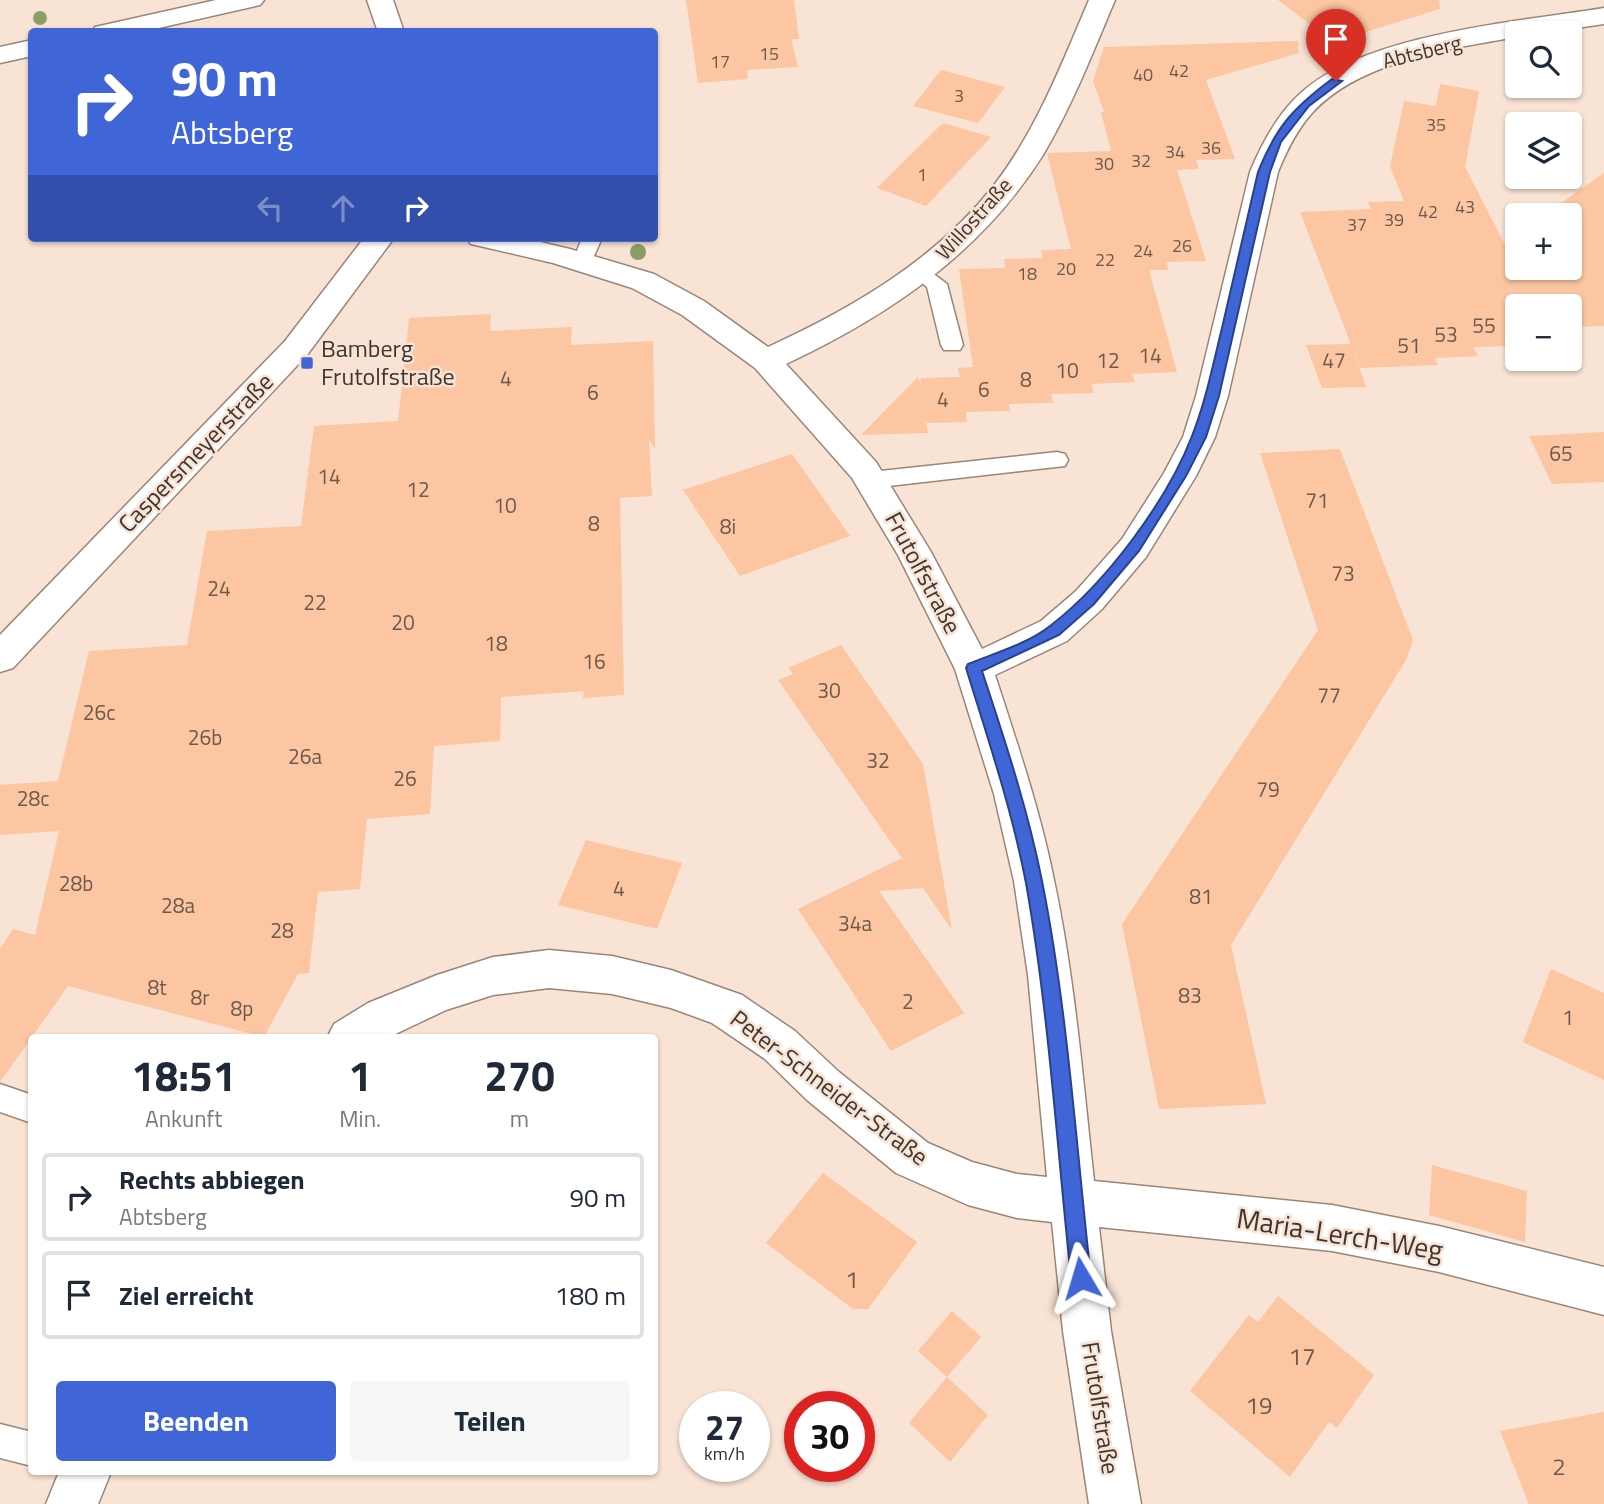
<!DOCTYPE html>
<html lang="de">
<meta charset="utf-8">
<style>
:root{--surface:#fff;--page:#f6f6f7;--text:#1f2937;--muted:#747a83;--line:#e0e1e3;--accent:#3f65d6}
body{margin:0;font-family:"Titillium Web",sans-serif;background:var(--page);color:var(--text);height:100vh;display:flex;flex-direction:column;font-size:26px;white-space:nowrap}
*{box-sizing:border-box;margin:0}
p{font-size:23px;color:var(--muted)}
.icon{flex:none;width:38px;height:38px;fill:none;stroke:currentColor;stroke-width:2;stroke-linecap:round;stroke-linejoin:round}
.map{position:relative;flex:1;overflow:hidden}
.side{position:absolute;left:28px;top:1034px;width:630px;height:441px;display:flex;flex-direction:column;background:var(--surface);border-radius:7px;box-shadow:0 2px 5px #0004}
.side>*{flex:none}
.hud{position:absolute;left:28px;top:28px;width:630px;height:214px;border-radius:7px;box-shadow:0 2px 5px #0004;background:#3f65d6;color:#fff;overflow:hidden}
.buttons{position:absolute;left:1505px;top:21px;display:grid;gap:14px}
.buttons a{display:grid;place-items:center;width:77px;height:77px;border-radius:7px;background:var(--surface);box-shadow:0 2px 5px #0004;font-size:35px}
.speed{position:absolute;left:679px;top:1391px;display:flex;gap:14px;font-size:35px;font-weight:700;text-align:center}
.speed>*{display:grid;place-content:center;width:91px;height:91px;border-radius:50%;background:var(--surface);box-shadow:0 2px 5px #0004;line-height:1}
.speed small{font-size:18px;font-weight:400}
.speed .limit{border:10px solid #d22;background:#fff;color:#111}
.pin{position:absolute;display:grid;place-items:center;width:60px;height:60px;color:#fff;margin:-72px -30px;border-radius:50% 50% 50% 0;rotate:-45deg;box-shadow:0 0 7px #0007}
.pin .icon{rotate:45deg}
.me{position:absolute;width:77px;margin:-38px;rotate:353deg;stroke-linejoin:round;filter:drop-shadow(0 0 5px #0008)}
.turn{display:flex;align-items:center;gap:24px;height:147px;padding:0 28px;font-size:32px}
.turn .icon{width:91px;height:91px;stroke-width:2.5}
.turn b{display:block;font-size:49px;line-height:60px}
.lanes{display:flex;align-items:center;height:66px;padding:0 28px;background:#0003;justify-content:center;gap:35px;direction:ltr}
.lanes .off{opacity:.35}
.eta{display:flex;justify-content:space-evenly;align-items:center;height:119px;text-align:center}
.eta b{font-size:42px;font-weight:700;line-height:49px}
.cta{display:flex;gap:14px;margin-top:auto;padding:14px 28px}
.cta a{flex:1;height:80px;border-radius:7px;background:var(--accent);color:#fff;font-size:28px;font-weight:700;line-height:80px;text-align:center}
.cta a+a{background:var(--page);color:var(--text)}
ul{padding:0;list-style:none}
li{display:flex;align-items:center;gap:21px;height:88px;margin:0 14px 10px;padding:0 14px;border:4px solid var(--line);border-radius:7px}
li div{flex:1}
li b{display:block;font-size:26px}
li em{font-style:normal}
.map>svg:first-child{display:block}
.building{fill:#fbc6a1}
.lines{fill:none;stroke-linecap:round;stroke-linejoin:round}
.service-casing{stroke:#998678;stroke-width:3}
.minor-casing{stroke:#998678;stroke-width:3}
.tertiary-casing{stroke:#998678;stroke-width:3}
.service{fill:#fff;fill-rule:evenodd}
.minor{fill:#fff;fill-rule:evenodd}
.tertiary{fill:#fff;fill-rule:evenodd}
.tree{fill:#8b9e66}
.route{fill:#3f65d6;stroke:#29428b;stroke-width:2}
.poi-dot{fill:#3f65d6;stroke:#f8e3d4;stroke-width:2.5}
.labels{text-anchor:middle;stroke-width:5;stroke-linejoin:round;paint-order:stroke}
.far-number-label{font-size:18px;fill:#6d5a4c}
.far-street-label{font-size:21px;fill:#3e3630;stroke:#f8e3d4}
.number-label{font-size:21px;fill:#6d5a4c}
.poi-label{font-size:24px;fill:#3e3630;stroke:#f8e3d4;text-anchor:start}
.street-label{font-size:24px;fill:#3e3630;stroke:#f8e3d4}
.near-number-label{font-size:24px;fill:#6d5a4c}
.near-street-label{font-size:28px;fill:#3e3630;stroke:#f8e3d4}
</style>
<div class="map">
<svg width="1604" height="1504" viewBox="0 0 1604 1504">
<rect width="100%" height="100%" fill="#f8e3d4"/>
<g class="building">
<polygon points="686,0 794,0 799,39 791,39 798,67 747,70 748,79 698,83"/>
<polygon points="1278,0 1439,0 1440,9 1333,42"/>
<polygon points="1298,41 1299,53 1206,80 1235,159 1196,160 1199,169 1177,170 1206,261 1166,262 1169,270 1149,270 1177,372 1132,374 1135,382 1091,384 1094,393 1051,394 1053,403 1009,404 1010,411 966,412 967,422 926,423 928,433 861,435 918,377 922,387 920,378 960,377 958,368 973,367 959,269 1005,268 1004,259 1043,258 1041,250 1071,249 1047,153 1111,151 1101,112 1104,112 1093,81 1104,47"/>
<polygon points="941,70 1005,87 978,123 913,106"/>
<polygon points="1440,84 1479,91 1465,167 1504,243 1517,234 1517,268 1570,268 1570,215 1544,215 1604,173 1604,326 1570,327 1570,306 1517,306 1517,329 1505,329 1514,346 1473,347 1478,356 1435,358 1438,365 1360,368 1300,212 1371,209 1368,202 1404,201 1390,166 1404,101 1436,106"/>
<polygon points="943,123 991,137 926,206 877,188"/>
<polygon points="491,314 490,331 572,327 571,345 653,341 655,449 649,440 652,496 620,498 624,695 583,698 584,691 501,697 500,741 434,746 430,814 367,819 360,889 318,892 309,973 298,974 264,1037 68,986 0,1082 0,949 13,929 35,935 59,831 0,835 0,785 58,781 89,651 187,645 207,531 301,526 314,426 398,421 409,318"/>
<polygon points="1351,344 1366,387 1322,388 1306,345"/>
<polygon points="1604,432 1604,482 1552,484 1529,436"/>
<polygon points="1340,449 1413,640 1406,660 1231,945 1266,1104 1159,1109 1122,924 1318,630 1260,453"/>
<polygon points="792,454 850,536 740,576 683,490"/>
<polygon points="841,645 923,764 952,930 923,888 879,891 964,1013 891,1051 798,909 902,858 778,680 793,674 788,668"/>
<polygon points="586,840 682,863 657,929 558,905"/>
<polygon points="1551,969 1604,993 1604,1080 1523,1042"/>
<polygon points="1432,1165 1527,1191 1525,1242 1429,1215"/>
<polygon points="823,1173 917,1242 868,1309 853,1309 766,1243"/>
<polygon points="1278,1296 1374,1375 1337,1428 1329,1422 1290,1477 1190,1391 1249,1315 1258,1322"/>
<polygon points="952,1311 981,1337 947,1377 918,1351"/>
<polygon points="947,1377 988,1415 950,1462 909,1423"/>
<polygon points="1604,1412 1604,1504 1529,1504 1500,1431"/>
</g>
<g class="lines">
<defs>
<g id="service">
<polygon points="582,238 602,238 590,265 576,265 573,261"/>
<polygon points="920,267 927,269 947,284 963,345 960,350 944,350 941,345 927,287 910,273 913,269"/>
<polygon points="1057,452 1065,454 1068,460 1065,466 871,488 863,486 860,480 863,474 871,472"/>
<polygon points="0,1084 32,1095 32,1123 0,1112"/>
<polygon points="0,1424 32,1432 32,1466 0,1458"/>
</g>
<g id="minor">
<polygon points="367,0 393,0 404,32 378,32"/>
<path d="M1089,0H1115C1093,52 1072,106 1043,155C981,253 890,315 786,364L876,462L931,552L982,649L1041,621L1076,591L1122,539L1164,473L1183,437L1196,396L1250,172C1262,143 1278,113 1302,92C1369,33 1518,22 1604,8V24L1542,33H1517V37C1452,48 1360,61 1313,112C1297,129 1287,150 1278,172L1228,396L1215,437L1196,476L1146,557L1102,609L1067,641L995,675C1017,743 1040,810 1054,880C1075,979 1083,1081 1094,1181L1332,1205L1439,1226L1604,1267V1315L1439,1272L1332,1251L1099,1227L1111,1331L1141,1504H1089L1063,1331L1052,1222L1017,1218L968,1205L896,1173L807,1100L765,1059L712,1023L671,1008L612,994L549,988L493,995L446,1010L387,1038H327L334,1024L368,1003L437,975L493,957L549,950L612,956L671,970L742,995L795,1031L839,1072L928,1143L972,1162L1017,1174L1047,1177L1028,975L1014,881L994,794L955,669L898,555L852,478L755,368L682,315L632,288L553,263L471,244L466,238H523L570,249L654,274L704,301L768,347C853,308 937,259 995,184C1037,129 1062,63 1089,0Z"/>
<polygon points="364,238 394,238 307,355 13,668 0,672 0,635 285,341"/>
<polygon points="59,1472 111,1472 98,1504 46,1504"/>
</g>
<g id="tertiary">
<polygon points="216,0 264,0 260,5 141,32 92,32 95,27"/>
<polygon points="32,40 32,56 0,63 0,47"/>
</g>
</defs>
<use href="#service" class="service-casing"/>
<use href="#minor" class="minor-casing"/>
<use href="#tertiary" class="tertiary-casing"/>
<use href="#service" class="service"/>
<use href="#minor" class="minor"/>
<use href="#tertiary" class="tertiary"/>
</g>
<g class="tree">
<circle cx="40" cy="18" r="7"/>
<circle cx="638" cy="252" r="8"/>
</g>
<path class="route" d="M1332,79L1342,81L1309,106L1281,142L1270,172L1219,396L1206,437L1186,476L1139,551L1094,604L1059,635L982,671C1005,741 1028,810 1042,881C1068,1012 1076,1146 1091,1278L1088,1285L1081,1288L1074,1285L1071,1278C1057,1147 1049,1013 1026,883C1012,810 988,739 966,668L968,664C995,653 1027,644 1050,626C1106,583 1167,501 1192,436C1206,401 1213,364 1222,328C1234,276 1246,224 1258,172C1276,127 1293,108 1332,79Z"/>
<rect class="poi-dot" x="300" y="356" width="14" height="14" rx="3.5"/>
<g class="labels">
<g class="far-number-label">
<text x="769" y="60">15</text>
<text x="720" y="68">17</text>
<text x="1179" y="77">42</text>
<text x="1143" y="81">40</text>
<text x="959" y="102">3</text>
<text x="1436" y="131">35</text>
<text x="1211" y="154">36</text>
<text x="1175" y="158">34</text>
<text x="1141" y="167">32</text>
<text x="1104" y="170">30</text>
<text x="922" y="181">1</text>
<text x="1465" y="213">43</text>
<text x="1428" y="218">42</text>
<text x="1394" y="226">39</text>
<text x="1357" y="231">37</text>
<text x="1182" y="252">26</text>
<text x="1143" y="257">24</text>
<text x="1105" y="266">22</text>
<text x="1066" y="275">20</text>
<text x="1027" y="280">18</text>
</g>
<g class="far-street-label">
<text transform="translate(1422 52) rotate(-14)" y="7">Abtsberg</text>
<text transform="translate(974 219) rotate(-48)" y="7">Willostraße</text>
</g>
<g class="number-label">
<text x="1484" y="333">55</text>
<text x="1446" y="342">53</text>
<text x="1409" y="353">51</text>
<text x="1150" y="363">14</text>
<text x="1108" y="368">12</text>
<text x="1334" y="368">47</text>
<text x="1067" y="378">10</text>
<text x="506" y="386">4</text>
<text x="1026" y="387">8</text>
<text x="984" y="397">6</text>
<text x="593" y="400">6</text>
<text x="943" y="407">4</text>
<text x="1561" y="461">65</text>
<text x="329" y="484">14</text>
<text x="418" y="497">12</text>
<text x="1317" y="508">71</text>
<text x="505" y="513">10</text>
<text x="594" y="531">8</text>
<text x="728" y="534">8i</text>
<text x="1343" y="581">73</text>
<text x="219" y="596">24</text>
<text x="315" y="610">22</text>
<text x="403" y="630">20</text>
<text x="496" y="651">18</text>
<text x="594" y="669">16</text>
<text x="829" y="698">30</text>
<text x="1329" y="703">77</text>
<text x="99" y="720">26c</text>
<text x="205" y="745">26b</text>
<text x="305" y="764">26a</text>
<text x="878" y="768">32</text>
<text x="405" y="786">26</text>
<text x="1268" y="797">79</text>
<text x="33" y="806">28c</text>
<text x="76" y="891">28b</text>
<text x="619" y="896">4</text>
<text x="1201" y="904">81</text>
<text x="178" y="913">28a</text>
<text x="855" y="931">34a</text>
<text x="282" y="938">28</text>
<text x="157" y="995">8t</text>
<text x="1190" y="1003">83</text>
<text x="200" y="1005">8r</text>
<text x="908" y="1009">2</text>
<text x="242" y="1016">8p</text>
<text x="1568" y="1025">1</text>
</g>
<g class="poi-label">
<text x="321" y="357">Bamberg<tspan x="321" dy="28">Frutolfstraße</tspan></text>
</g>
<g class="street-label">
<text transform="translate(196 453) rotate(-46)" y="8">Caspersmeyerstraße</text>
<text transform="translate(923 573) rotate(62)" y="8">Frutolfstraße</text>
<text transform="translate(829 1088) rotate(37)" y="8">Peter-Schneider-Straße</text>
<text transform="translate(1100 1408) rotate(81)" y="8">Frutolfstraße</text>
</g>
<g class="near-number-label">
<text x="852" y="1288">1</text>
<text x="1302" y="1365">17</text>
<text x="1259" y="1414">19</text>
<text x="1559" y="1475">2</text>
</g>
<g class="near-street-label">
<text transform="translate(1340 1234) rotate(9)" y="10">Maria-Lerch-Weg</text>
</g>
</g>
</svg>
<div class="buttons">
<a><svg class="icon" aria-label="search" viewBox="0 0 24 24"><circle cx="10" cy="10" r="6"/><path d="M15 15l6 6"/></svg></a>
<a><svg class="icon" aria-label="layers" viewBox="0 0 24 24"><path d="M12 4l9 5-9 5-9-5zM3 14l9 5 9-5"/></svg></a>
<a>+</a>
<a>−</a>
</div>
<div class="speed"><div>27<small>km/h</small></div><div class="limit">30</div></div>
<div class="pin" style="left:1336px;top:81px;background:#d93025"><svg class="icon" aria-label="arrive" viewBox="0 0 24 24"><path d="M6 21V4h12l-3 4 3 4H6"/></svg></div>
<svg class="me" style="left:1081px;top:1278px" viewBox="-20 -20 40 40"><path d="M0-17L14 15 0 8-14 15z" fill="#3f65d6" stroke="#fff" stroke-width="4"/></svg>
<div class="hud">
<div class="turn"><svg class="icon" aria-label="right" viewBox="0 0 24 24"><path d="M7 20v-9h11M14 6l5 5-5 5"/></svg><div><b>90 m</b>Abtsberg</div></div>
<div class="lanes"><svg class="icon off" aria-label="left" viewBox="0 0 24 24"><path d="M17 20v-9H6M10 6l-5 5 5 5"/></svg><svg class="icon off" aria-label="ahead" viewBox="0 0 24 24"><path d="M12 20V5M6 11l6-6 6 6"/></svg><svg class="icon" aria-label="right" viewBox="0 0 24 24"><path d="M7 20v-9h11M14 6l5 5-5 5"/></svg></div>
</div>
<section class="side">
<div class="eta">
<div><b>18:51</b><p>Ankunft</p></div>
<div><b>1</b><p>Min.</p></div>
<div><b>270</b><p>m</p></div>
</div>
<ul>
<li><svg class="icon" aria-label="right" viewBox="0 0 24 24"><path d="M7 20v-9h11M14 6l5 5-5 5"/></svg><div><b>Rechts abbiegen</b><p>Abtsberg</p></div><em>90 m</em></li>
<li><svg class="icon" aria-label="arrive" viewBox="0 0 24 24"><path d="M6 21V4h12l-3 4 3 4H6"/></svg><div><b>Ziel erreicht</b></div><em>180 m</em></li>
</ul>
<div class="cta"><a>Beenden</a><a>Teilen</a></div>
</section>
</div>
